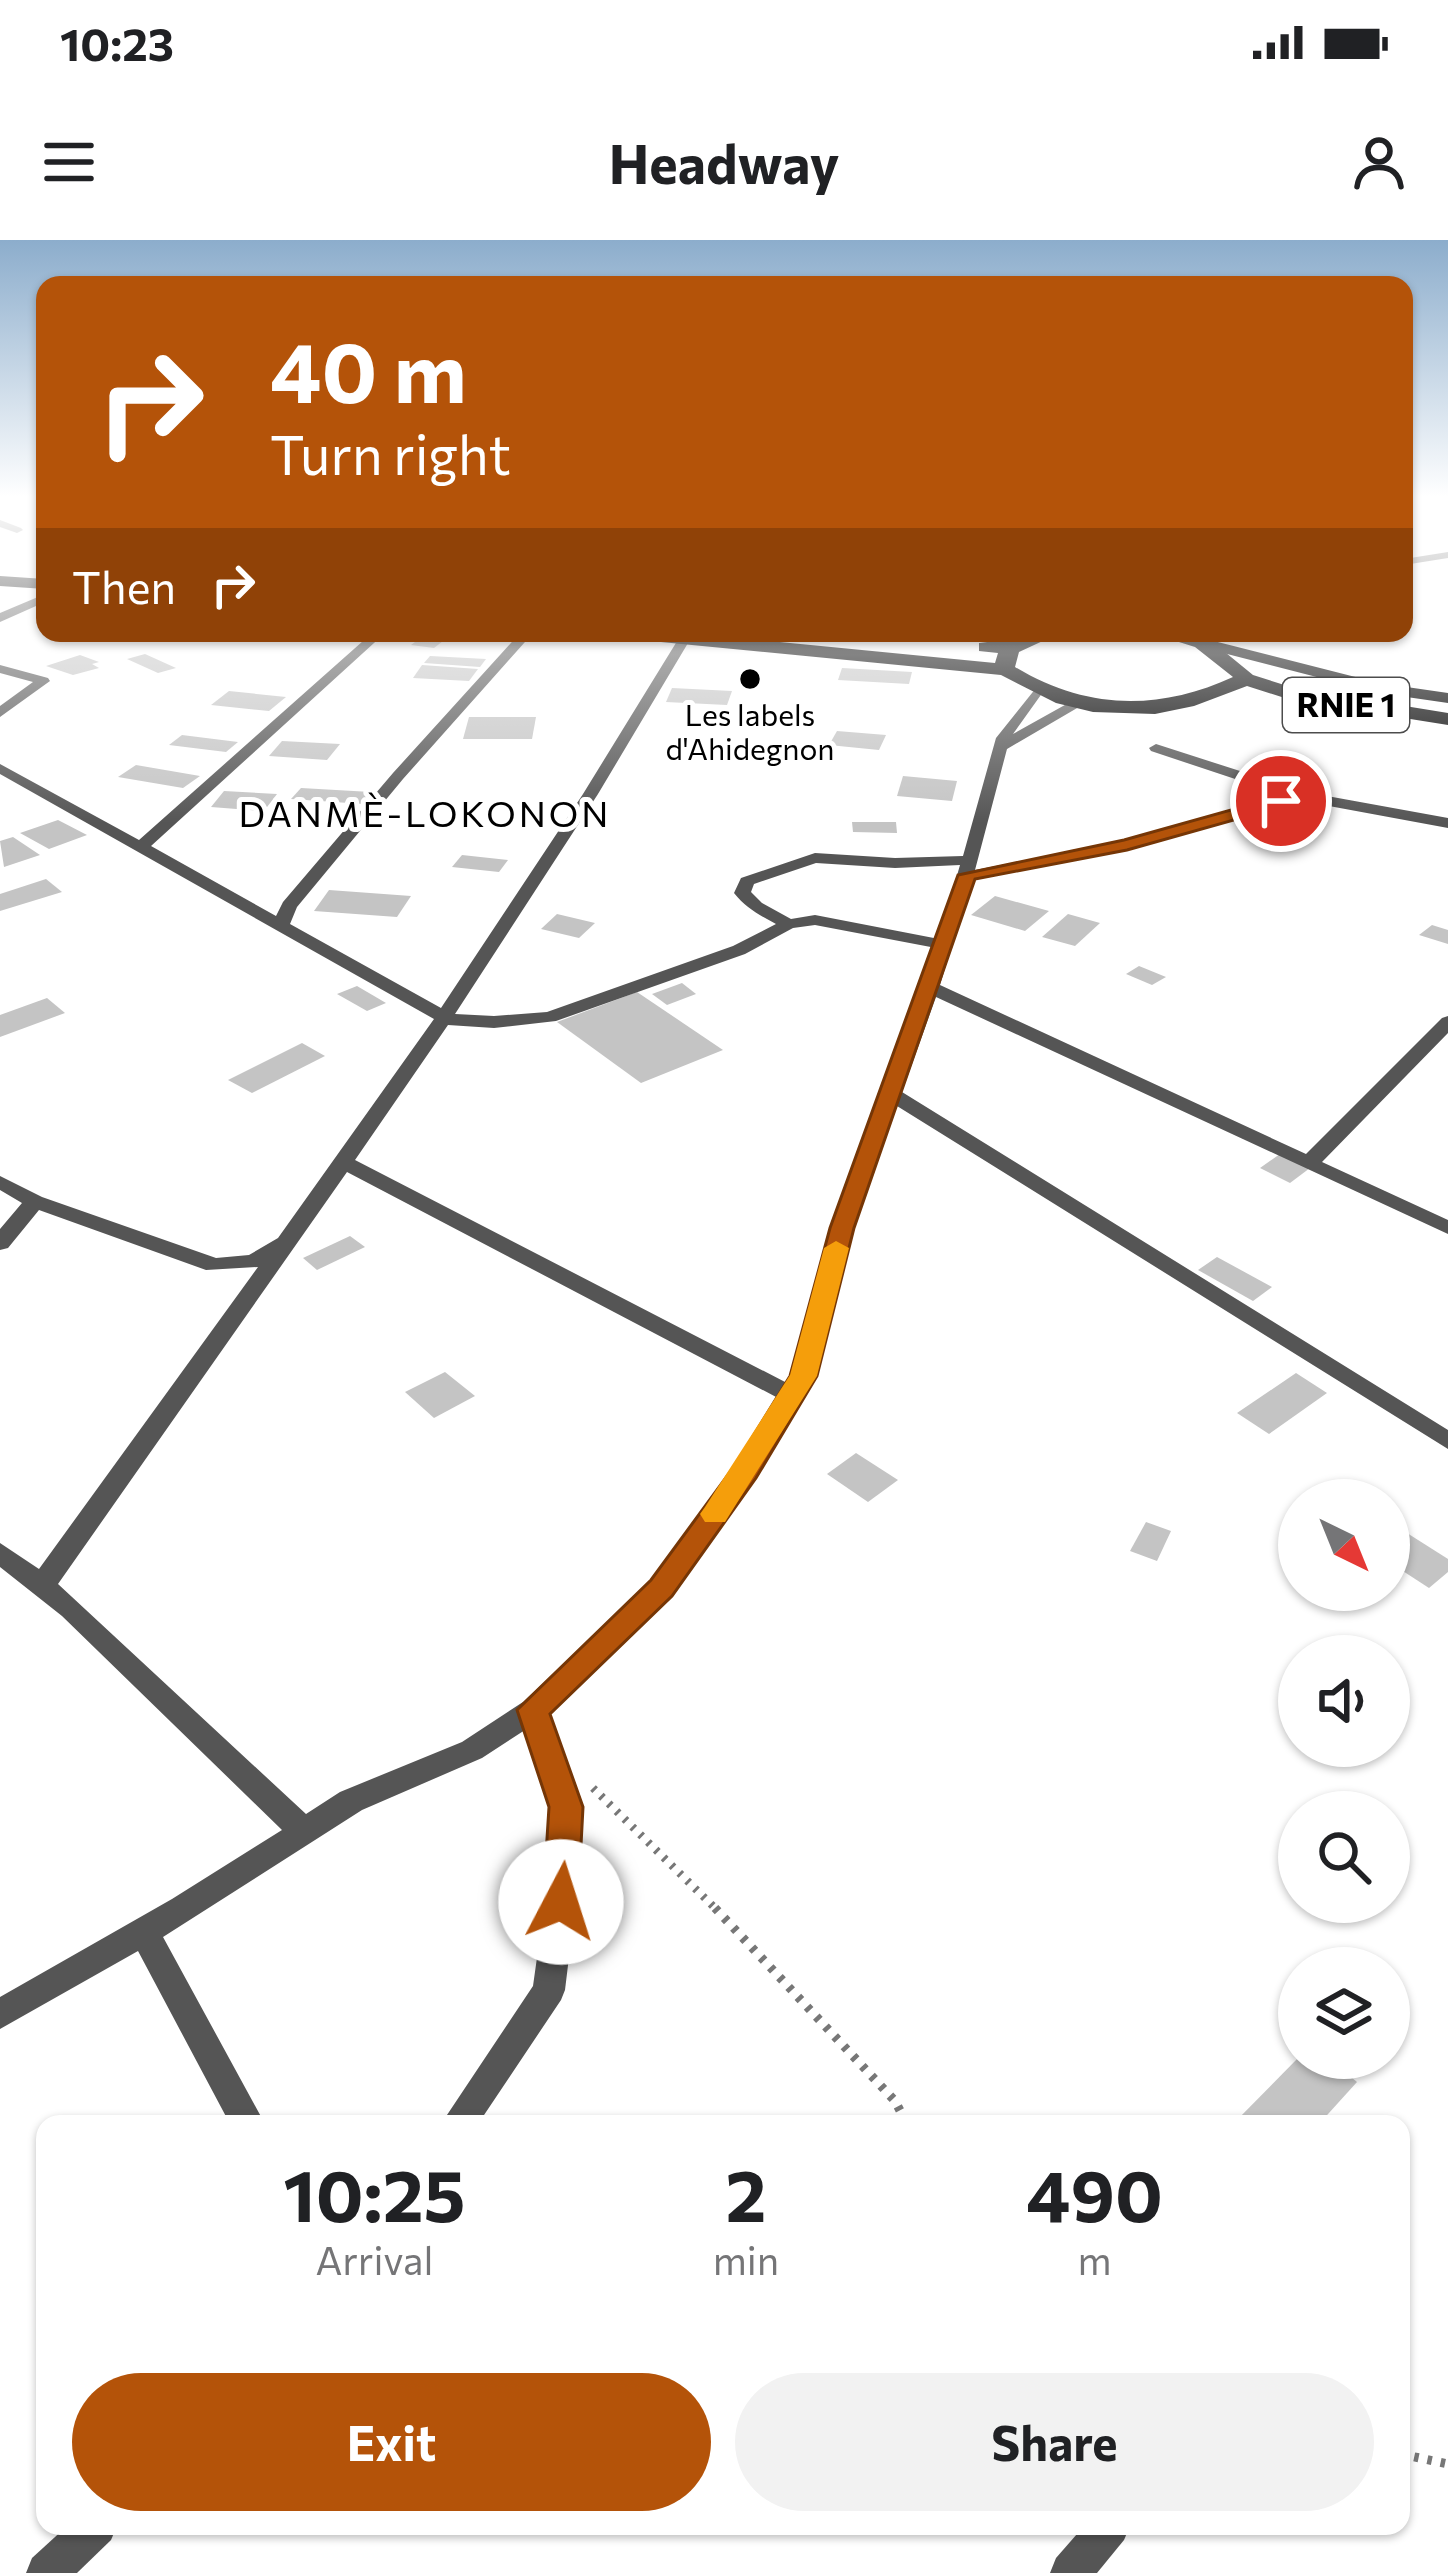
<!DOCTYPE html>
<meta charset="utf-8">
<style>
:root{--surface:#fff;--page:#f2f2f2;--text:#202124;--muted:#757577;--accent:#b45309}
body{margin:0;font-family:Commissioner,sans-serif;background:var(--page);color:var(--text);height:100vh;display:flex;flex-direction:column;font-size:45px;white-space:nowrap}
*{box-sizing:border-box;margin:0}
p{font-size:39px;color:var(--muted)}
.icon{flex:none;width:66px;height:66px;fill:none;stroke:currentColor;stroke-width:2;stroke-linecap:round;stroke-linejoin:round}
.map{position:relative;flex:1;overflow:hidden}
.details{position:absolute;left:36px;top:1875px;width:1374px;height:420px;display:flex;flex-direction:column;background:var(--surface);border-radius:24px;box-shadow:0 3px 9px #0004}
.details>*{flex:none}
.hud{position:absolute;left:36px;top:36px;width:1377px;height:366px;border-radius:24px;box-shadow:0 3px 9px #0004;background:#b45309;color:#fff;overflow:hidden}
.needle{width:78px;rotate:137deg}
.fabs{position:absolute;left:1278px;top:1239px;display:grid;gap:24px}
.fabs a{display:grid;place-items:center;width:132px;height:132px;border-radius:50%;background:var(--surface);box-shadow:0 3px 9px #0004;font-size:60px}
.pin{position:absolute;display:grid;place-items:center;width:102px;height:102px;color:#fff;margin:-51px;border:6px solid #fff;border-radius:50%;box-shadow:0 3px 12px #0007}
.me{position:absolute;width:132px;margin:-66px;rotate:5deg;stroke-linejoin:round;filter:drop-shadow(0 0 9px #0008)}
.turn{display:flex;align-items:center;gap:42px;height:252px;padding:0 36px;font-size:54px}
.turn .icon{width:156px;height:156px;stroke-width:2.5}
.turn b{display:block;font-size:84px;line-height:102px}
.then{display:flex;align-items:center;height:114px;padding:0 36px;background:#0003;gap:24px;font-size:45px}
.eta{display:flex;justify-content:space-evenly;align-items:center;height:204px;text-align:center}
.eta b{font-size:72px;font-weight:700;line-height:84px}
.action{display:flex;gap:24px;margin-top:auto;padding:24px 36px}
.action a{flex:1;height:138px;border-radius:72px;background:var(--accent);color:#fff;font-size:48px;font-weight:700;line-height:138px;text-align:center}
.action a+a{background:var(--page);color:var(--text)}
.status{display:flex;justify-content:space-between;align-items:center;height:84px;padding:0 60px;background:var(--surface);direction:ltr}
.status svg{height:33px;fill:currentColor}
header{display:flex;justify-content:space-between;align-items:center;height:156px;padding:0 36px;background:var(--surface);font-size:54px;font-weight:700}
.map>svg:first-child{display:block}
.building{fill:#c4c4c4}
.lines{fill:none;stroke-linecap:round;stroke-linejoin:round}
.path-far1{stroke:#777;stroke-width:8;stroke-dasharray:3 8;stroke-linecap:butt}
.path{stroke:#777;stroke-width:9;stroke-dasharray:4.5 9;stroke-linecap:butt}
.street{fill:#555;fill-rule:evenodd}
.primary{fill:#000;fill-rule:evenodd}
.highway{fill:#000;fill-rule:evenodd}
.route{fill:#b45309;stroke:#753606;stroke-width:3}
.slow{fill:#f59e0b}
.poi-dot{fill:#000;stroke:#fff;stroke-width:4.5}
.labels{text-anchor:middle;stroke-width:10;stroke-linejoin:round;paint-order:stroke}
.far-poi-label{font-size:30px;fill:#000;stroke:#fff}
.shield{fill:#fff;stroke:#4c4c4c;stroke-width:3}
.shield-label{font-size:33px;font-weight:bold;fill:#000}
.far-quarter-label{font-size:36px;letter-spacing:3px;fill:#000;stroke:#fff}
</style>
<div class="status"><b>10:23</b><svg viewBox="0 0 49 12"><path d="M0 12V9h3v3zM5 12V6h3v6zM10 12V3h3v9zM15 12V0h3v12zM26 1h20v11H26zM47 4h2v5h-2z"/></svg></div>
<header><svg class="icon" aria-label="menu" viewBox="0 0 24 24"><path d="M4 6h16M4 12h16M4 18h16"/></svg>Headway<svg class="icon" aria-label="person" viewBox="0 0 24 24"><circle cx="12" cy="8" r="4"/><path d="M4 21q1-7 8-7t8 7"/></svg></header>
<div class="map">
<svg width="1448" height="2333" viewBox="0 0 1448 2333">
<rect width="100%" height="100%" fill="#fff"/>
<g class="building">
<polygon points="427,393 445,393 452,394 434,408 411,405"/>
<polygon points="145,414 176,428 158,433 127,419"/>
<polygon points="80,415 99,422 92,424 99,428 73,435 46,426"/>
<polygon points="430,416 486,419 480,427 424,423"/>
<polygon points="422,425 478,429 469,441 413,438"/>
<polygon points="842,428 912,432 909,444 838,440"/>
<polygon points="672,448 732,451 727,465 666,462"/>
<polygon points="229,451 286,457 269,471 211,465"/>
<polygon points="469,477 536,477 532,499 463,499"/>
<polygon points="837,491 886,495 879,510 829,505"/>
<polygon points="182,495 238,502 226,512 169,505"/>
<polygon points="282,501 340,504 327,520 269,516"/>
<polygon points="136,525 200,536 183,548 118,537"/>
<polygon points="903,536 957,541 952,561 897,556"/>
<polygon points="301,548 371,552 363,564 291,559"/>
<polygon points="224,551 277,554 264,571 211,567"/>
<polygon points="58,580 87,595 49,609 20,593"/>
<polygon points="852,582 896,582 897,593 853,592"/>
<polygon points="13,597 40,615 4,627 0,601"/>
<polygon points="462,615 508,620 499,632 452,627"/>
<polygon points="46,639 62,652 0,671 0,654"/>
<polygon points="329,650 411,656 397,677 314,671"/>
<polygon points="995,656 1049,671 1025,691 971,675"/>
<polygon points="557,674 595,683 579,698 541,689"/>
<polygon points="1068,674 1100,683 1075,706 1042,697"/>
<polygon points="1432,685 1448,690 1448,704 1419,695"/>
<polygon points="1139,726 1166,737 1152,745 1126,734"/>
<polygon points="682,743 696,754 667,765 652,754"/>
<polygon points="357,746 386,763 367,771 337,754"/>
<polygon points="637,752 723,810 641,843 557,782"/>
<polygon points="47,758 65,773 0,797 0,775"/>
<polygon points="302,803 325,816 252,853 228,840"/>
<polygon points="1280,914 1310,928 1290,943 1260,928"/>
<polygon points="350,996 365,1007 317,1030 303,1018"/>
<polygon points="1217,1017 1272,1047 1253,1061 1198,1030"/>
<polygon points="445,1132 475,1156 434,1178 405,1152"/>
<polygon points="1296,1133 1327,1153 1269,1194 1237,1173"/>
<polygon points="856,1213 898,1240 868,1262 827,1234"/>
<polygon points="1146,1282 1171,1291 1157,1321 1130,1311"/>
<polygon points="1407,1293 1448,1319 1448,1332 1429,1348 1389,1322 1389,1307"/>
<polygon points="1298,1818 1328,1818 1357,1842 1319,1884 1233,1884"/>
</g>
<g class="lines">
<polyline class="path-far1" points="593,1548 718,1671"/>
<g class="path">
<polyline points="715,1668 895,1861 907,1884"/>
<polyline points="1401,2214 1448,2224"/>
</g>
<g class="street">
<polygon points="0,280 21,288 23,290 17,293 0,287"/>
<polygon points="1448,312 1448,318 1404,325 1404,319"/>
<polygon points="45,354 45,362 0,382 0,373"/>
<path d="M372,393H385L151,606L276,676L283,662L393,533L520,393H533L403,539L297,667L290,684L441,768L583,554L679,398L685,394L691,398L598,554L455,774L494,776L547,772L733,706L776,684C759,675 746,668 734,653L741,638L815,613L895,618L963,616L996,498L1036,448L1043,452L1013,494L1072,461L1084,464L1007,509L975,630L1125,601L1286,556L1151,511L1149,508L1156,504L1305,552L1448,578V588L1302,561L1127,610L972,640L940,745L1306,914L1442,778L1448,776V793L1322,922L1448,980V994L936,757L902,852L1448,1190V1209L897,866L853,988L816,1135L755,1237L671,1355L548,1473L581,1567V1618L565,1750L561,1760L478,1884H441L533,1746L551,1618V1567L525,1490L482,1518L362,1570L163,1697L265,1884H230L138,1711L0,1789V1757L172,1659L282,1590L62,1376L0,1327V1303L39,1329L258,1027L206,1030L39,970L8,1008L0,1010V989L22,963L0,950V936L42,957L216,1018L249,1015L278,998L434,779L0,534V524L139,600ZM816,623L895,628L960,625L939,699L815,675L791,679L762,663L751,652L754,644ZM815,685L936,708L831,988L787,1143L355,920L448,785L494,788L556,781L745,714L793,688ZM347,932L778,1158L737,1225L653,1341L523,1462L462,1502L340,1552L306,1574L58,1344Z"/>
<polygon points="1031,393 1043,393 1043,395 1037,399"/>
<polygon points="1164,393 1176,393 1169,399"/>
<polygon points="0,425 48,438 50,441 0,477 0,466 33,442 0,433"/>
<polygon points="67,2286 117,2286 111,2300 77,2333 26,2333 32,2318"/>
<polygon points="1084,2286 1130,2286 1124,2300 1097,2333 1050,2333 1056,2318"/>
</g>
<polygon class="primary" points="1202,398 1379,443 1448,453 1448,463 1379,453 1196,406 1196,400"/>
<g class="highway">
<polygon points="0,336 45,339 45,349 0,346"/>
<path d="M621,393H688L995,423L998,413L979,411V403L1060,393L1019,412L1015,427C1086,470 1159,471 1233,437L1195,407L1150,393L1209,399L1253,435L1294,448L1448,473V485L1291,460L1247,446L1194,466L1155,474L1093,472L1056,463L1001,435L630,399Z"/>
</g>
</g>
<linearGradient id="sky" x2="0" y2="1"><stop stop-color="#8cadcc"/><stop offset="0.44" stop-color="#fff"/><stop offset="1" stop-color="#fff" stop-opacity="0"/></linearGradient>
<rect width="1448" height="583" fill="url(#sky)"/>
<polygon class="route" points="1281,556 1287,558 1287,565 1127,610 975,639 854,988 817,1136 756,1238 672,1356 550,1474 583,1567 578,1662 573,1673 561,1678 548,1673 543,1662 549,1567 517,1470 651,1340 736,1224 790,1136 830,988 958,635 1124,600"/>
<polygon class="slow" points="836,1001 849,1008 817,1136 725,1282 705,1282 700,1274 705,1267 790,1135 824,1008"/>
<circle class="poi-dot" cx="750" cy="439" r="12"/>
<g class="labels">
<g class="far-poi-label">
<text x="750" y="486">Les labels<tspan x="750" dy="34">d'Ahidegnon</tspan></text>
</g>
<rect class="shield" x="1283" y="438" width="126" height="54" rx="9"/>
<g class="shield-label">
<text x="1346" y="477">RNIE 1</text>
</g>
<g class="far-quarter-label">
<text x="425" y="587">DANMÈ-LOKONON</text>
</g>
</g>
</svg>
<div class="fabs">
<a><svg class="needle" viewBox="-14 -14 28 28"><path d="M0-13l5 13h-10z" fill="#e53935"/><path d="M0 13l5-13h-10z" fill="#757577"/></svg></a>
<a><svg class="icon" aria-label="sound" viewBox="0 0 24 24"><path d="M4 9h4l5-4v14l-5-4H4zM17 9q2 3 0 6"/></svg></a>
<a><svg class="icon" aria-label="search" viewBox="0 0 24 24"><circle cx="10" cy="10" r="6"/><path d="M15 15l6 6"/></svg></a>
<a><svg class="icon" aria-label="layers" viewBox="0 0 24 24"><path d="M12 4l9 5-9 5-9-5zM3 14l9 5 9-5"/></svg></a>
</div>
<div class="pin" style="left:1281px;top:561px;background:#d93025"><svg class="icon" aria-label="arrive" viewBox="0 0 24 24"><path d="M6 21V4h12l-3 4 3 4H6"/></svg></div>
<svg class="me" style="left:561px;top:1662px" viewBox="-20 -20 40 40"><circle r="19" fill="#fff"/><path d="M0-13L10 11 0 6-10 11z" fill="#b45309"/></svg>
<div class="hud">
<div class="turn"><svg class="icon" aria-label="right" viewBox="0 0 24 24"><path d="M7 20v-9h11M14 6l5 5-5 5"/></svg><div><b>40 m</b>Turn right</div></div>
<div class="then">Then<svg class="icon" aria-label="right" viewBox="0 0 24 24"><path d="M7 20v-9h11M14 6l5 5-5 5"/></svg></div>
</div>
<section class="details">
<div class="eta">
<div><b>10:25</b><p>Arrival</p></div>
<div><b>2</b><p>min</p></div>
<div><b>490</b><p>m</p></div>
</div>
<div class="action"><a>Exit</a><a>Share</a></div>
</section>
</div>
